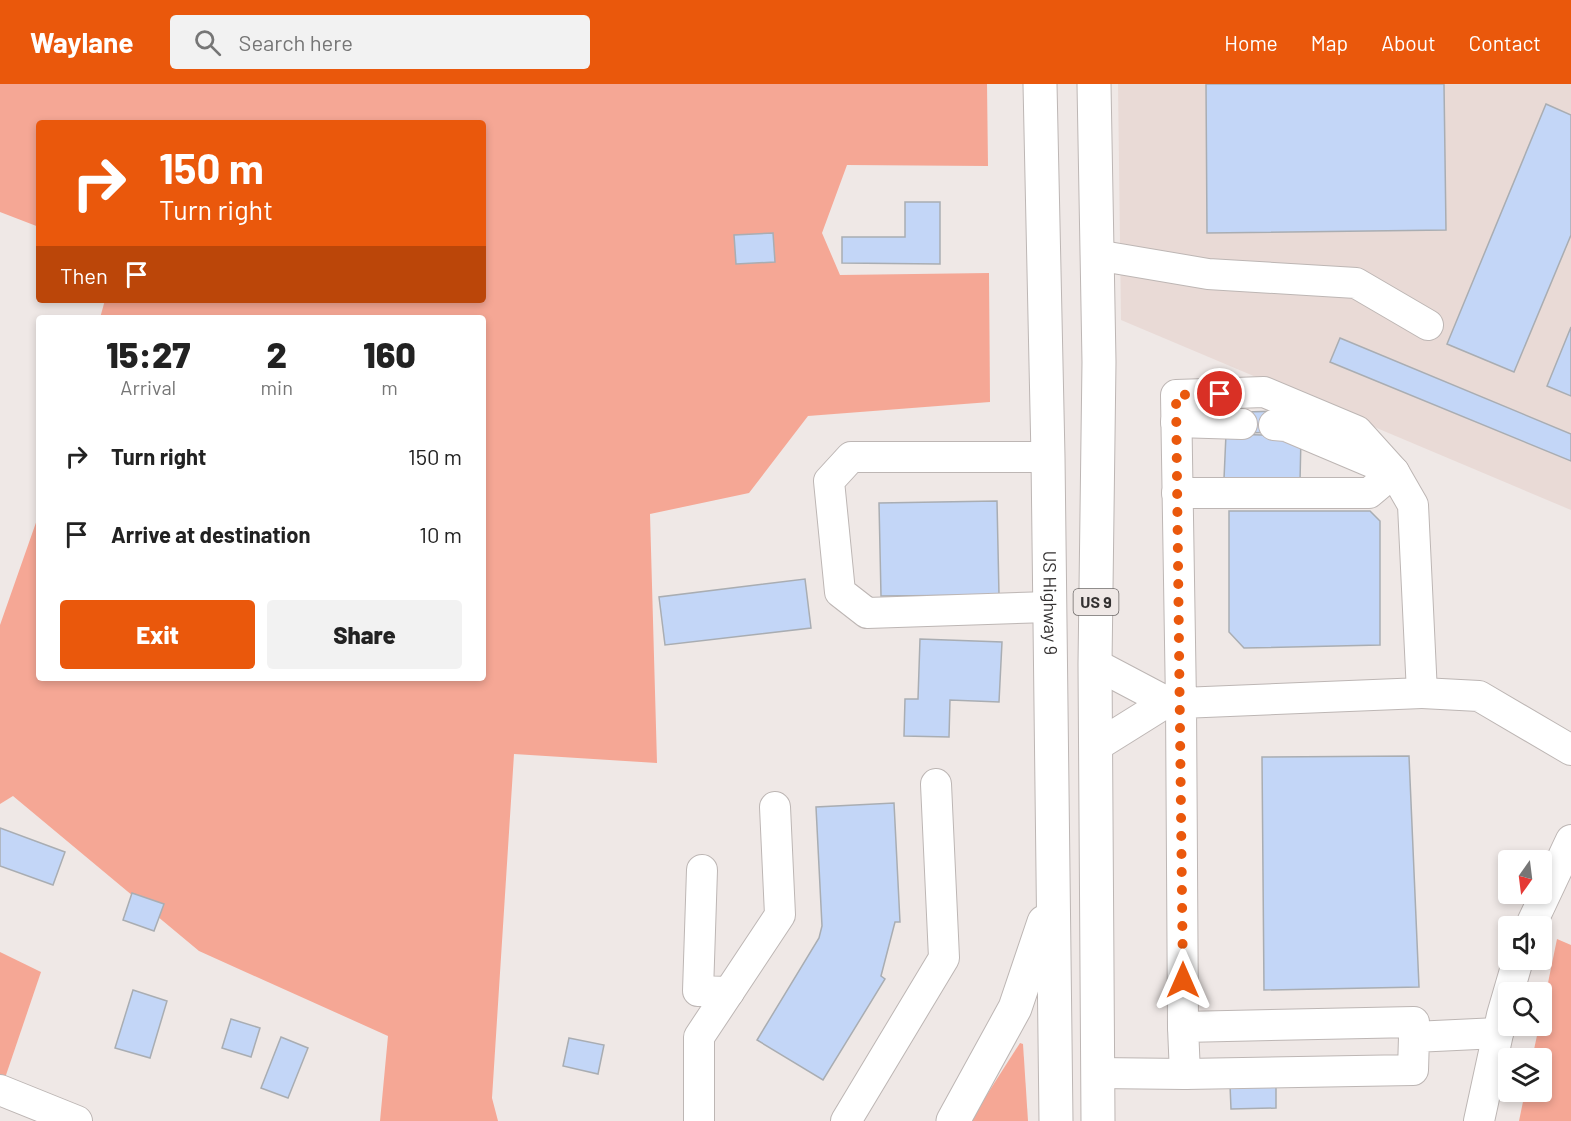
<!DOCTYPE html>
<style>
:root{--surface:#fff;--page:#f2f2f2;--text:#222;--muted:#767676;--accent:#ea580c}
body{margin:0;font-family:Barlow,sans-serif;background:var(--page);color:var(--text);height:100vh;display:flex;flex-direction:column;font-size:22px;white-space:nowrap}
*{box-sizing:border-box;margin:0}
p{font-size:20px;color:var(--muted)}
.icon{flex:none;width:33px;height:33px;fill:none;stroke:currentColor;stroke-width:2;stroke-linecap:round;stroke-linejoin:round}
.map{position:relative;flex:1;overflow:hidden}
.panel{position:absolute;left:36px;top:231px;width:450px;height:366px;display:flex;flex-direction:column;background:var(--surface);border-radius:6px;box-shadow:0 3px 9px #0003}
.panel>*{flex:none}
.top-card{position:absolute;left:36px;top:36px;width:450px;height:183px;border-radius:6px;box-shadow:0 3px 9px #0003;background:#ea580c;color:#fff;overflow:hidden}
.needle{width:39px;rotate:194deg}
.buttons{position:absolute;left:1498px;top:766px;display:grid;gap:12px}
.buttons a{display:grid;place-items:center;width:54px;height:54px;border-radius:6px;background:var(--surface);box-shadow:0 3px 9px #0003;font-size:30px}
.pin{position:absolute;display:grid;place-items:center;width:51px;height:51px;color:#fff;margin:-26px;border:3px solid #fff;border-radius:50%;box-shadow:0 2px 6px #0007}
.me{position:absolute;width:66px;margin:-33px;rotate:0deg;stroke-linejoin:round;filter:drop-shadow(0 0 4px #0008)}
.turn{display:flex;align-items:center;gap:21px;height:126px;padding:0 24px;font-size:27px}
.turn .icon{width:78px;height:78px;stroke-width:2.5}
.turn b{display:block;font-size:42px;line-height:51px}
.then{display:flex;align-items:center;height:57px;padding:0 24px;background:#0003;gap:12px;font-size:22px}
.eta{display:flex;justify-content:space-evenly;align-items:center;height:102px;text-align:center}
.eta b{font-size:36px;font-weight:800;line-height:42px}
.cta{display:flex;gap:12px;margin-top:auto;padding:12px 24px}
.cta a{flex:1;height:69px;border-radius:6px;background:var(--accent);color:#fff;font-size:24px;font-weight:800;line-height:69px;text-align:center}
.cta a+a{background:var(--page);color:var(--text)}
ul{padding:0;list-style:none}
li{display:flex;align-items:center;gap:18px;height:78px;padding:0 24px}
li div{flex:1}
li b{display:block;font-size:22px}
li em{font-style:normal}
header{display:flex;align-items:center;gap:36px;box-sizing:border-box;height:84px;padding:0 30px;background:var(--accent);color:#fff}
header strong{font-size:28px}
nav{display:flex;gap:33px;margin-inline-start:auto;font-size:21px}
.search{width:420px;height:54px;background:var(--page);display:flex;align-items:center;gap:15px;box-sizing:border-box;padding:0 21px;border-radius:6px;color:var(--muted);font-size:22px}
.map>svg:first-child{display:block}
.built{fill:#e9dad6}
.green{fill:#f5a795}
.building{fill:#c3d6f7;stroke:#a9adb2;stroke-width:1.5}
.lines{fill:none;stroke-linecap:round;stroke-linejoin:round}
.minor-casing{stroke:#bdb6b4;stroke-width:32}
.highway-casing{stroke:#bdb6b4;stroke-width:35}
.minor{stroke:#fff;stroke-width:30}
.highway{stroke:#fff;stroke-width:33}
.route{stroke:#ea580c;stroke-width:10;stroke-dasharray:0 18}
.labels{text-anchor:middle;stroke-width:6;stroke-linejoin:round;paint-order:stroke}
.shield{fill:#efe8e6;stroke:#6c6867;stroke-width:1.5}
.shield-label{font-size:16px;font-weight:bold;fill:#343131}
.street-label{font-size:18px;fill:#343131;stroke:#efe8e6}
</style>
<header>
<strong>Waylane</strong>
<div class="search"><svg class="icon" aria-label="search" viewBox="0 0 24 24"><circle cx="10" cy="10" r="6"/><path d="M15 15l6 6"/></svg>Search here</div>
<nav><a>Home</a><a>Map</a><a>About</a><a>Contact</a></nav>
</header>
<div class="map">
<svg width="1571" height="1037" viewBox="0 0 1571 1037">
<rect width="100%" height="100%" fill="#efe8e6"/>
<polygon class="built" points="1118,0 1571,0 1571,426 1121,236"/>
<g class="green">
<polygon points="0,0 987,0 988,82 847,81 822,149 840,191 989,189 990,318 808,332 749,409 650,430 657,679 514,670 492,1014 498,1037 380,1037 388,952 199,867 13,712 0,720 0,541 39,430 39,594 483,594 483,234 100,234 105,216 483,216 483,39 39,39 39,143 0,128"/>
<polygon points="1557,855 1571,861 1571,1037 1519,1037 1525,1008 1542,1008 1542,975 1532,975 1539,942 1542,942 1542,928"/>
<polygon points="0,868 41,888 5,994 0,992"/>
<polygon points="1020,959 1023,960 1028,1037 970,1037"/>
</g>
<g class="building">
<polygon points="1206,0 1444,0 1446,146 1207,149"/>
<polygon points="1546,20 1571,31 1571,151 1514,288 1447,260"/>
<polygon points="905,118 940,118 940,180 842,179 842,153 905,153"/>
<polygon points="773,149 775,178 736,180 734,151"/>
<polygon points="1571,243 1571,312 1547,302"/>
<polygon points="1340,254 1571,350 1571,377 1330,278"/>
<polygon points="1276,327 1276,348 1245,349 1245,328"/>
<polygon points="1226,350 1301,352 1300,398 1224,395"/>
<polygon points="997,417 999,511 881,512 879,419"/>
<polygon points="1229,427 1370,427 1380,437 1380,561 1244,564 1229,548"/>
<polygon points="805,495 811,544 665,561 659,513"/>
<polygon points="920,555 1002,558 999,618 950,616 949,653 904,652 905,615 918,615"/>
<polygon points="1409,672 1419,903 1264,906 1262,673"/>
<polygon points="894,719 900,838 895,838 881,892 885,895 823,996 757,956 819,854 822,842 816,723"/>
<polygon points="0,744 65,768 53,801 0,782"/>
<polygon points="132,809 164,820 154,847 123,836"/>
<polygon points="133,906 167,917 150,974 115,964"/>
<polygon points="231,935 260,944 251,973 222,964"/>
<polygon points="281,953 308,964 288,1014 261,1004"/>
<polygon points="569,954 604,961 598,990 563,982"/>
<polygon points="1230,1001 1276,1001 1276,1024 1231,1025"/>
</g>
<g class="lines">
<defs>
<g id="minor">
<polyline points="1096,171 1208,190 1356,199 1428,241"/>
<polyline points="1176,338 1242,340"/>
<polyline points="1274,341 1286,342 1383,383"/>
<polyline points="1048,373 851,373 829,397 840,508 867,529 1049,523"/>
<polyline points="1177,409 1369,409 1394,388"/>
<polyline points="1095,580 1167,618 1181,619 1176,311 1264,308 1357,347 1394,388 1413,421 1422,609 1181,619 1183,943"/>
<polyline points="1422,609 1479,612 1571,666"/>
<polyline points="1095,663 1167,618"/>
<polyline points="702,786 698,907 729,908"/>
<polyline points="1530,843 1571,756"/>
<polyline points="1414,953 1414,938 1183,943 1185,990 1413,986 1414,953 1498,949"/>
<polyline points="1098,989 1185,990"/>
<polyline points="0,1006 77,1037"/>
<polyline points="699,1037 699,953 780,831 775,723"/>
<polyline points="846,1037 944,874 936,700"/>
<polyline points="1479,1037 1502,931 1518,876"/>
</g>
<g id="highway">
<path id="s1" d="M1040,0L1048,373L1056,1037"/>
<polyline points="1094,0 1099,278 1095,580 1098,1037"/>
<polyline points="953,1037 1015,924 1044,838"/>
</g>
</defs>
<use href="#minor" class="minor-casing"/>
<use href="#highway" class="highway-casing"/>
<use href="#minor" class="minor"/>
<use href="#highway" class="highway"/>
</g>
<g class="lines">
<polyline class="route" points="1183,896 1176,311 1220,310"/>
</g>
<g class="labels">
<rect class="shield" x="1073.5" y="505" width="45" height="26" rx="4.5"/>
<g class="shield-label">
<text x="1096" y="524">US 9</text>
</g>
<g class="street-label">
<text dy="6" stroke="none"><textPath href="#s1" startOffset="519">US Highway 9</textPath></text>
</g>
</g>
</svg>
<div class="buttons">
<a><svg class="needle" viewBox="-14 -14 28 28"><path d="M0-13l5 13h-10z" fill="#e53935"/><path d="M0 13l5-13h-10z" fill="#767676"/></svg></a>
<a><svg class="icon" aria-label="sound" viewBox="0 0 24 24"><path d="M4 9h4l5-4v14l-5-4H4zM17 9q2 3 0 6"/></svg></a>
<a><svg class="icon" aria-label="search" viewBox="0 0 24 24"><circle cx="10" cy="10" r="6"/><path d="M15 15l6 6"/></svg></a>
<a><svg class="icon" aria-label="layers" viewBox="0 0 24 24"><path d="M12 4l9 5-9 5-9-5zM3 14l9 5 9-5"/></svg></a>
</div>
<div class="pin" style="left:1220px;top:310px;background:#d93025"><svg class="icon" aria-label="arrive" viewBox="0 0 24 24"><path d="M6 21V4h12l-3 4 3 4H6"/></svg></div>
<svg class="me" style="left:1183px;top:896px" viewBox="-20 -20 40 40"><path d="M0-17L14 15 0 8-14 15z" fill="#ea580c" stroke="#fff" stroke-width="4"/></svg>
<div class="top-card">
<div class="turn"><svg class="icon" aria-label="right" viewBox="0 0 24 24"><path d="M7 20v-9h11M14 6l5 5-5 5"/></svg><div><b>150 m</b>Turn right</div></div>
<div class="then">Then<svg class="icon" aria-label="arrive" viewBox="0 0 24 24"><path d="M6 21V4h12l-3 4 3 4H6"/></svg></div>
</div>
<section class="panel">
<div class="eta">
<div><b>15:27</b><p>Arrival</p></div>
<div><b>2</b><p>min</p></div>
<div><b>160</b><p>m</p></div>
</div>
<ul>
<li><svg class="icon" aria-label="right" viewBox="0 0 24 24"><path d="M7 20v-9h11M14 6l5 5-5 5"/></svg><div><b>Turn right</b></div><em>150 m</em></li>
<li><svg class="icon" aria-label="arrive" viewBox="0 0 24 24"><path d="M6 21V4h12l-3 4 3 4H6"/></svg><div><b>Arrive at destination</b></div><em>10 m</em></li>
</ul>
<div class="cta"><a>Exit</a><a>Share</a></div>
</section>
</div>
